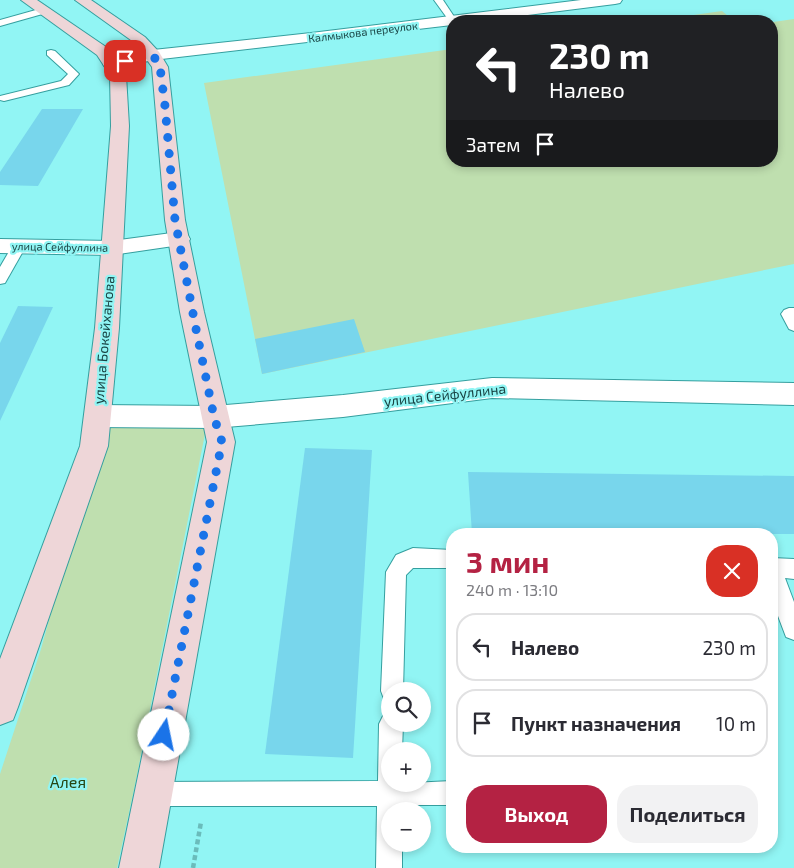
<!DOCTYPE html>
<html lang="ru">
<meta charset="utf-8">
<style>
:root{--surface:#fff;--page:#f2f2f3;--text:#2b2b33;--muted:#7c7c81;--line:#e1e1e2;--accent:#b42243}
body{margin:0;font-family:"Exo 2",sans-serif;background:var(--page);color:var(--text);height:100vh;display:flex;flex-direction:column;font-size:19px;white-space:nowrap}
*{box-sizing:border-box;margin:0}
p{font-size:16px;color:var(--muted)}
.icon{flex:none;width:28px;height:28px;fill:none;stroke:currentColor;stroke-width:2;stroke-linecap:round;stroke-linejoin:round}
.map{position:relative;flex:1;overflow:hidden}
.drawer{position:absolute;left:446px;top:528px;width:332px;height:325px;display:flex;flex-direction:column;background:var(--surface);border-radius:20px;box-shadow:0 2px 8px #0003}
.drawer>*{flex:none}
.banner{position:absolute;left:446px;top:15px;width:332px;height:152px;border-radius:20px;box-shadow:0 2px 8px #0003;background:#202124;color:#fff;overflow:hidden}
.buttons{position:absolute;left:381px;top:682px;display:grid;gap:10px}
.buttons a{display:grid;place-items:center;width:50px;height:50px;border-radius:50%;background:var(--surface);box-shadow:0 2px 8px #0003;font-size:25px}
.pin{position:absolute;display:grid;place-items:center;width:42px;height:42px;color:#fff;margin:-21px;border-radius:10px;box-shadow:0 2px 8px #0006}
.me{position:absolute;width:55px;margin:-28px;rotate:11deg;stroke-linejoin:round;filter:drop-shadow(0 0 4px #0008)}
.turn{display:flex;align-items:center;gap:18px;height:105px;padding:0 20px;font-size:22px}
.turn .icon{width:65px;height:65px;stroke-width:2.5}
.turn b{display:block;font-size:35px;line-height:42px}
.then{display:flex;align-items:center;height:48px;padding:0 20px;background:#0003;gap:10px;font-size:19px}
.round{display:grid;place-items:center;flex:none;width:52px;height:52px;border-radius:20px;background:var(--page)}
.summary{display:flex;align-items:center;justify-content:space-between;height:85px;padding:0 20px}
h1{font-size:30px;font-weight:700;line-height:38px;color:var(--accent)}
.button{display:flex;gap:10px;margin-top:auto;padding:10px 20px}
.button a{flex:1;height:58px;border-radius:20px;background:var(--accent);color:#fff;font-size:20px;font-weight:700;line-height:58px;text-align:center}
.button a+a{background:var(--page);color:var(--text)}
ul{padding:0;list-style:none}
li{display:flex;align-items:center;gap:15px;height:68px;margin:0 10px 8px;padding:0 10px;border:2px solid var(--line);border-radius:20px}
li div{flex:1}
li b{display:block;font-size:19px}
li em{font-style:normal}
.map>svg:first-child{display:block}
.green{fill:#bfdfaf}
.building{fill:#78d6ec}
.lines{fill:none;stroke-linecap:round;stroke-linejoin:round}
.lane-casing{stroke:#359f9f;stroke-width:2}
.street-casing{stroke:#359f9f;stroke-width:2}
.secondary-casing{stroke:#359f9f;stroke-width:2}
.path{stroke:#6abcbb;stroke-width:4.5;stroke-dasharray:5 3;stroke-linecap:butt}
.lane{fill:#fff;fill-rule:evenodd}
.street{fill:#fff;fill-rule:evenodd}
.secondary{fill:#eed6d8;fill-rule:evenodd}
.route{stroke:#1a73e8;stroke-width:9;stroke-dasharray:0 16.2}
.labels{text-anchor:middle;stroke-width:4.5;stroke-linejoin:round;paint-order:stroke}
.far-street-label{font-size:11px;fill:#194444;stroke:#91f5f4}
.street-label{font-size:14px;fill:#194444;stroke:#91f5f4}
.near-park-label{font-size:16px;fill:#274512;stroke:#91f5f4}
</style>
<div class="map">
<svg width="794" height="868" viewBox="0 0 794 868">
<rect width="100%" height="100%" fill="#91f5f4"/>
<g class="green">
<polygon points="722,11 734,21 651,21"/>
<polygon points="794,19 794,264 262,374 204,83 452,49 452,161 772,161 773,22"/>
<polygon points="103,423 147,424 206,429 135,785 117,868 0,868 0,774 41,649"/>
</g>
<g class="building">
<polygon points="42,109 83,109 38,186 0,185 0,172"/>
<polygon points="18,306 53,307 0,421 0,343"/>
<polygon points="354,319 365,352 262,374 255,339"/>
<polygon points="305,448 372,450 353,758 265,754"/>
<polygon points="468,472 794,476 794,534 472,534"/>
</g>
<g class="lines">
<defs>
<g id="lane">
<polygon points="434,0 443,0 457,21 450,22"/>
<polygon points="43,8 48,11 46,13 0,26 0,20"/>
<polygon points="51,50 55,51 79,74 69,85 4,101 0,100 0,96 61,81 68,74 47,55 47,51"/>
<polygon points="19,241 24,243 26,246 5,283 0,284 0,267 14,243"/>
<polygon points="789,308 794,308 794,331 789,329 781,314 784,310"/>
<polygon points="413,548 452,550 452,568 413,568 406,575 403,691 390,691 390,701 384,699 381,691 386,572 396,555"/>
<polygon points="772,558 794,559 794,579 785,578 794,602 794,640 786,637 772,600"/>
<polygon points="390,713 390,724 403,724 402,751 390,751 390,784 452,781 452,805 402,805 402,811 390,811 390,844 402,844 402,868 376,868 377,806 153,806 144,803 141,794 144,785 153,782 378,781 379,724 383,716"/>
</g>
<g id="street">
<polygon points="581,0 622,0 620,3 615,4 480,21 452,21 452,25 153,60 111,69 105,67 103,64 105,61 153,50 311,33"/>
<polygon points="179,232 187,234 190,239 187,244 112,255 0,253 0,239 112,241"/>
<polygon points="492,378 794,383 794,405 492,398 343,417 214,428 97,427 87,424 84,416 87,408 97,405 214,406 343,395"/>
</g>
<g id="secondary">
<polygon points="21,0 37,0 109,49 126,75 129,126 119,328 108,446 18,707 13,720 0,725 0,659 80,446 95,328 111,126 110,75 97,55"/>
<polygon points="75,0 91,0 145,37 159,52 168,67 185,220 204,312 235,442 159,868 119,868 207,442 180,312 165,220 152,67 135,43"/>
</g>
</defs>
<use href="#lane" class="lane-casing"/>
<use href="#street" class="street-casing"/>
<use href="#secondary" class="secondary-casing"/>
<polyline class="path" points="193,868 201,822"/>
<use href="#lane" class="lane"/>
<use href="#street" class="street"/>
<use href="#secondary" class="secondary"/>
</g>
<g class="lines">
<polyline class="route" points="125,61 153,55 160,67 165,106 175,220 196,329 214,417 222,442 164,735"/>
</g>
<g class="labels">
<g class="far-street-label">
<text transform="translate(363 32) rotate(-7)" y="4">Калмыкова переулок</text>
<text transform="translate(60 247) rotate(1)" y="4">улица Сейфуллина</text>
</g>
<g class="street-label">
<text transform="translate(104 340) rotate(-85)" y="5">улица Бокейханова</text>
<text transform="translate(445 395) rotate(-6)" y="5">улица Сейфуллина</text>
</g>
<g class="near-park-label">
<text x="68" y="788">Алея</text>
</g>
</g>
</svg>
<div class="buttons">
<a><svg class="icon" aria-label="search" viewBox="0 0 24 24"><circle cx="10" cy="10" r="6"/><path d="M15 15l6 6"/></svg></a>
<a>+</a>
<a>−</a>
</div>
<div class="pin" style="left:125px;top:61px;background:#d93025"><svg class="icon" aria-label="arrive" viewBox="0 0 24 24"><path d="M6 21V4h12l-3 4 3 4H6"/></svg></div>
<svg class="me" style="left:164px;top:735px" viewBox="-20 -20 40 40"><circle r="19" fill="#fff"/><path d="M0-13L10 11 0 6-10 11z" fill="#1a73e8"/></svg>
<div class="banner">
<div class="turn"><svg class="icon" aria-label="left" viewBox="0 0 24 24"><path d="M17 20v-9H6M10 6l-5 5 5 5"/></svg><div><b>230 m</b>Налево</div></div>
<div class="then">Затем<svg class="icon" aria-label="arrive" viewBox="0 0 24 24"><path d="M6 21V4h12l-3 4 3 4H6"/></svg></div>
</div>
<section class="drawer">
<div class="summary"><div><h1>3 мин</h1><p>240 m · 13:10</p></div><a class="round" style="background:#d93025;color:#fff"><svg class="icon" aria-label="close" viewBox="0 0 24 24"><path d="M6 6l12 12M18 6L6 18"/></svg></a></div>
<ul>
<li><svg class="icon" aria-label="left" viewBox="0 0 24 24"><path d="M17 20v-9H6M10 6l-5 5 5 5"/></svg><div><b>Налево</b></div><em>230 m</em></li>
<li><svg class="icon" aria-label="arrive" viewBox="0 0 24 24"><path d="M6 21V4h12l-3 4 3 4H6"/></svg><div><b>Пункт назначения</b></div><em>10 m</em></li>
</ul>
<div class="button"><a>Выход</a><a>Поделиться</a></div>
</section>
</div>
